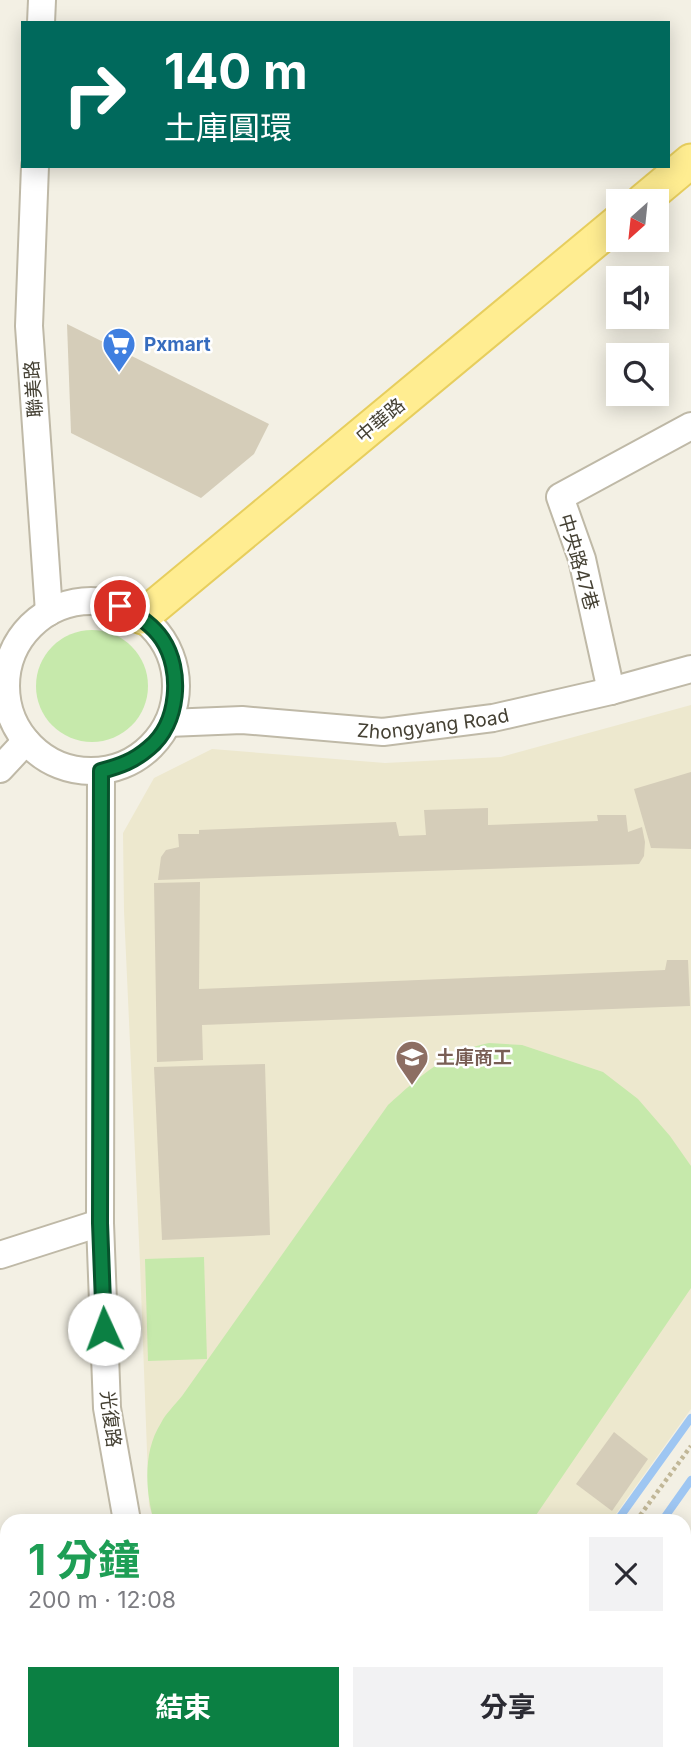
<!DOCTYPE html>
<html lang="zh-TW">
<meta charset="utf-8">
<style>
:root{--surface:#fff;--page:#f2f2f3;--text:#2b2b33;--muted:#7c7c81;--accent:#0b8043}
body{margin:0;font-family:Inter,"Noto Sans TC",sans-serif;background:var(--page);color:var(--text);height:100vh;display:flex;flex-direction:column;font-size:26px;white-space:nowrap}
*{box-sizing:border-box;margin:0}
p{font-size:23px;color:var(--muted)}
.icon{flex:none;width:38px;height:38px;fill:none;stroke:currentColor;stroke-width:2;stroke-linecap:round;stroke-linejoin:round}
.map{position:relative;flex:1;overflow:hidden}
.side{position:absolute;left:0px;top:1514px;width:691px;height:247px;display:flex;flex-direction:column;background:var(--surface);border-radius:21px 21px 0 0;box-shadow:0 4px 18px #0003}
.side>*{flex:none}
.guide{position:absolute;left:21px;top:21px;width:649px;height:147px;border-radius:0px;box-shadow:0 4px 18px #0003;background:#00695c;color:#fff;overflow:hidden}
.needle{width:46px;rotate:207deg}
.fabs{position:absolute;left:606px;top:189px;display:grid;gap:14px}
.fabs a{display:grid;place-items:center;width:63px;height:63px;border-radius:0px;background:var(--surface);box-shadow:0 4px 18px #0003;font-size:35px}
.pin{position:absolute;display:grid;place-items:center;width:60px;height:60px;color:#fff;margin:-30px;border:4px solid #fff;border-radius:50%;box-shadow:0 2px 7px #0007}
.me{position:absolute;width:77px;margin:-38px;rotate:358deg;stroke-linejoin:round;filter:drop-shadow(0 0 5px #0008)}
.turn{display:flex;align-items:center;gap:24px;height:147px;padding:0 28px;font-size:32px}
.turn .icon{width:91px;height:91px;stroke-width:2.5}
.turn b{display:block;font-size:49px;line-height:60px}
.round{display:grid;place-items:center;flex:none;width:74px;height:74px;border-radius:0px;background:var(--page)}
.headline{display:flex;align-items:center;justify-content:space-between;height:119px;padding:0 28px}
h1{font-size:42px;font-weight:700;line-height:52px;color:#1e9e55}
.action{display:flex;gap:14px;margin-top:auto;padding:14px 28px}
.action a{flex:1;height:80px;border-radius:0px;background:var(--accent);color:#fff;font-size:28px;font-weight:700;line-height:80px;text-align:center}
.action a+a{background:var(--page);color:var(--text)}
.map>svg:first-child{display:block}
.education{fill:#ede8ce}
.green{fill:#c6e9ab}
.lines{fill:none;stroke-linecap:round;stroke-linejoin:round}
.stream{stroke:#9ec6f2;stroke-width:8}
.building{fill:#d5cdb9}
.minor-casing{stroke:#bfb9a7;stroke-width:30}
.major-casing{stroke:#e7ce5e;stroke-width:37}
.path{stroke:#c1b797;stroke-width:4.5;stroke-dasharray:3.5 3.5;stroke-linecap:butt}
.minor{stroke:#fff;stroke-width:26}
.major{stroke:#ffed91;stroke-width:33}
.route-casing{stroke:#07532c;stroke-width:18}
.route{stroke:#0b8043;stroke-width:12}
.labels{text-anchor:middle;stroke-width:5;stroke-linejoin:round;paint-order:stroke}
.shop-label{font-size:19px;font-weight:bold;fill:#366cbe;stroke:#fff;text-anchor:start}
.street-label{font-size:19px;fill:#454134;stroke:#fff}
.education-label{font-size:19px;font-weight:bold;fill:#785e54;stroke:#fff;text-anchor:start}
</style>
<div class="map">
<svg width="691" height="1759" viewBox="0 0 691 1759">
<rect width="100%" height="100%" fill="#f3f0e4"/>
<g class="education">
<polygon points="691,705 691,1409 611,1521 154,1521 149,1505 140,1263 124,911 123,833 154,778 212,749 385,763 501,757"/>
<polygon points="221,1754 444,1754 441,1759 223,1759"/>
</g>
<g class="green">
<circle cx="92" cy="686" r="56"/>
<path d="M489,1043L522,1045L603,1072L638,1099L670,1136L691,1166V1288L532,1521H154C145,1490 143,1451 161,1423C166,1413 175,1405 182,1396L388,1105C419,1077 447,1051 489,1043Z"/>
<polygon points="204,1257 207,1359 148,1361 145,1259"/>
</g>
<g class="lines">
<g class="stream">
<polyline points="617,1521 691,1418"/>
<polyline points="662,1521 691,1480"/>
<polyline points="444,1759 448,1754"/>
<polyline points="494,1759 498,1754"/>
</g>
</g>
<g class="building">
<polygon points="67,324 269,424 254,454 201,498 71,433"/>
<polygon points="691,772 691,849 651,848 634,789"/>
<polygon points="488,808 488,825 598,821 597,815 626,815 628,832 642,827 645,842 644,856 639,864 158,880 161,857 166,850 179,847 178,834 199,834 199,830 396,822 399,836 426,835 424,810"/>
<polygon points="200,882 199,989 665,970 667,960 688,960 690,1006 202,1025 203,1060 157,1062 154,883"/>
<polygon points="265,1064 270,1235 162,1240 154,1067"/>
<polygon points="614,1432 648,1459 612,1511 576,1484"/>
<polygon points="359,1754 374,1754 382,1759 355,1759"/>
<polygon points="400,1754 437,1754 434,1759 402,1759 398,1756"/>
</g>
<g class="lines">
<defs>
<g id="minor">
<polyline points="41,23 42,0"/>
<polyline points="35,166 29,326 49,612"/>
<circle cx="91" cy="686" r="85"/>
<polyline points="611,691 582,559 560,497 691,426"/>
<path id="s1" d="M168,723L242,720L383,732L493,718L611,691L691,669"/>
<polyline points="0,769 26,741"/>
<polyline points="101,771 100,1223 107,1408 127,1521"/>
<polyline points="0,1255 100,1223"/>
<polyline points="191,1754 193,1759"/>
</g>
<g id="major">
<polyline points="643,201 691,161"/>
<polyline points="142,617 618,222"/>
</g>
</defs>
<use href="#minor" class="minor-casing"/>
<use href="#major" class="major-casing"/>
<g class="path">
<polyline points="636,1521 691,1446"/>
<polyline points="462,1759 466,1754"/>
</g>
<use href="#minor" class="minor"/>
<use href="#major" class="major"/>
</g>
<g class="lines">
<defs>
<path id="route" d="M104,1329L100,1223L101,771C120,766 134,761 149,748C179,724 183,670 162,639C152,624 136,614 120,606"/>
</defs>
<use href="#route" class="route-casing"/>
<use href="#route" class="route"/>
</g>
<defs>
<symbol id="supermarket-pin" viewBox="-11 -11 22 30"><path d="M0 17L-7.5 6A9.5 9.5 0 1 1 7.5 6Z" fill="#3f7fe0" stroke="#fff"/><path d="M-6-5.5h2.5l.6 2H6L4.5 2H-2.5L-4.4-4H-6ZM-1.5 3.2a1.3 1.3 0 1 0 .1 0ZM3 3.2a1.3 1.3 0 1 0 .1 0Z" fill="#fff"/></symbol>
<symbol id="school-pin" viewBox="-11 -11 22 30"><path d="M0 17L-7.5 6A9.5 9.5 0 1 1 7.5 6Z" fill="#8d6e63" stroke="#fff"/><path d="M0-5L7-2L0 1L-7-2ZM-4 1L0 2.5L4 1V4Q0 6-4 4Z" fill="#fff"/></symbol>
</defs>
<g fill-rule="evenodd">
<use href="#supermarket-pin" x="100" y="325" width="38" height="52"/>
<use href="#school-pin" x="393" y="1038" width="38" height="52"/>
</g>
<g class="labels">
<g class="shop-label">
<text x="144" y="351">Pxmart</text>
</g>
<g class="street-label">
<text transform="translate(33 389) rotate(-94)" y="7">聯美路</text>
<text transform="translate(380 420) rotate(-40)" y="7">中華路</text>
<text transform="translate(579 562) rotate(74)" y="7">中央路47巷</text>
<text dy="7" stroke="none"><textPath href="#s1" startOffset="266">Zhongyang Road</textPath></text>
<text transform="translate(111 1419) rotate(83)" y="7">光復路</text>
</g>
<g class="education-label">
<text x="436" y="1064">土庫商工</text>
</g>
</g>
</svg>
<div class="fabs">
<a><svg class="needle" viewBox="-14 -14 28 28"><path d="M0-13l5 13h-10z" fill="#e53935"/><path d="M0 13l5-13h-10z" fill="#7c7c81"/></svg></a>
<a><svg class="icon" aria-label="sound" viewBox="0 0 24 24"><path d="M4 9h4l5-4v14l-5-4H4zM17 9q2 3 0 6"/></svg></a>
<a><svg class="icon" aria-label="search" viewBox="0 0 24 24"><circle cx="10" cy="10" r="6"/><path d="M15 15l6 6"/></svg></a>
</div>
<div class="pin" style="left:120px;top:606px;background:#d93025"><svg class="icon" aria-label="arrive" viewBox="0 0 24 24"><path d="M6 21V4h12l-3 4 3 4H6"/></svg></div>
<svg class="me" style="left:104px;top:1329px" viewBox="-20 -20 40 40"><circle r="19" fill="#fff"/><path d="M0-13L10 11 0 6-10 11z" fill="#0b8043"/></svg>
<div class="guide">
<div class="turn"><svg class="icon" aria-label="right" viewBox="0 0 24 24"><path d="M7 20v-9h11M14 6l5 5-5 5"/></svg><div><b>140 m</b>土庫圓環</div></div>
</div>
<section class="side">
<div class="headline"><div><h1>1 分鐘</h1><p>200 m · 12:08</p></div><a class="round"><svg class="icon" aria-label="close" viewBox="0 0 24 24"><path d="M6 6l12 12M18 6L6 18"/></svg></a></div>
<div class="action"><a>結束</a><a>分享</a></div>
</section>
</div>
